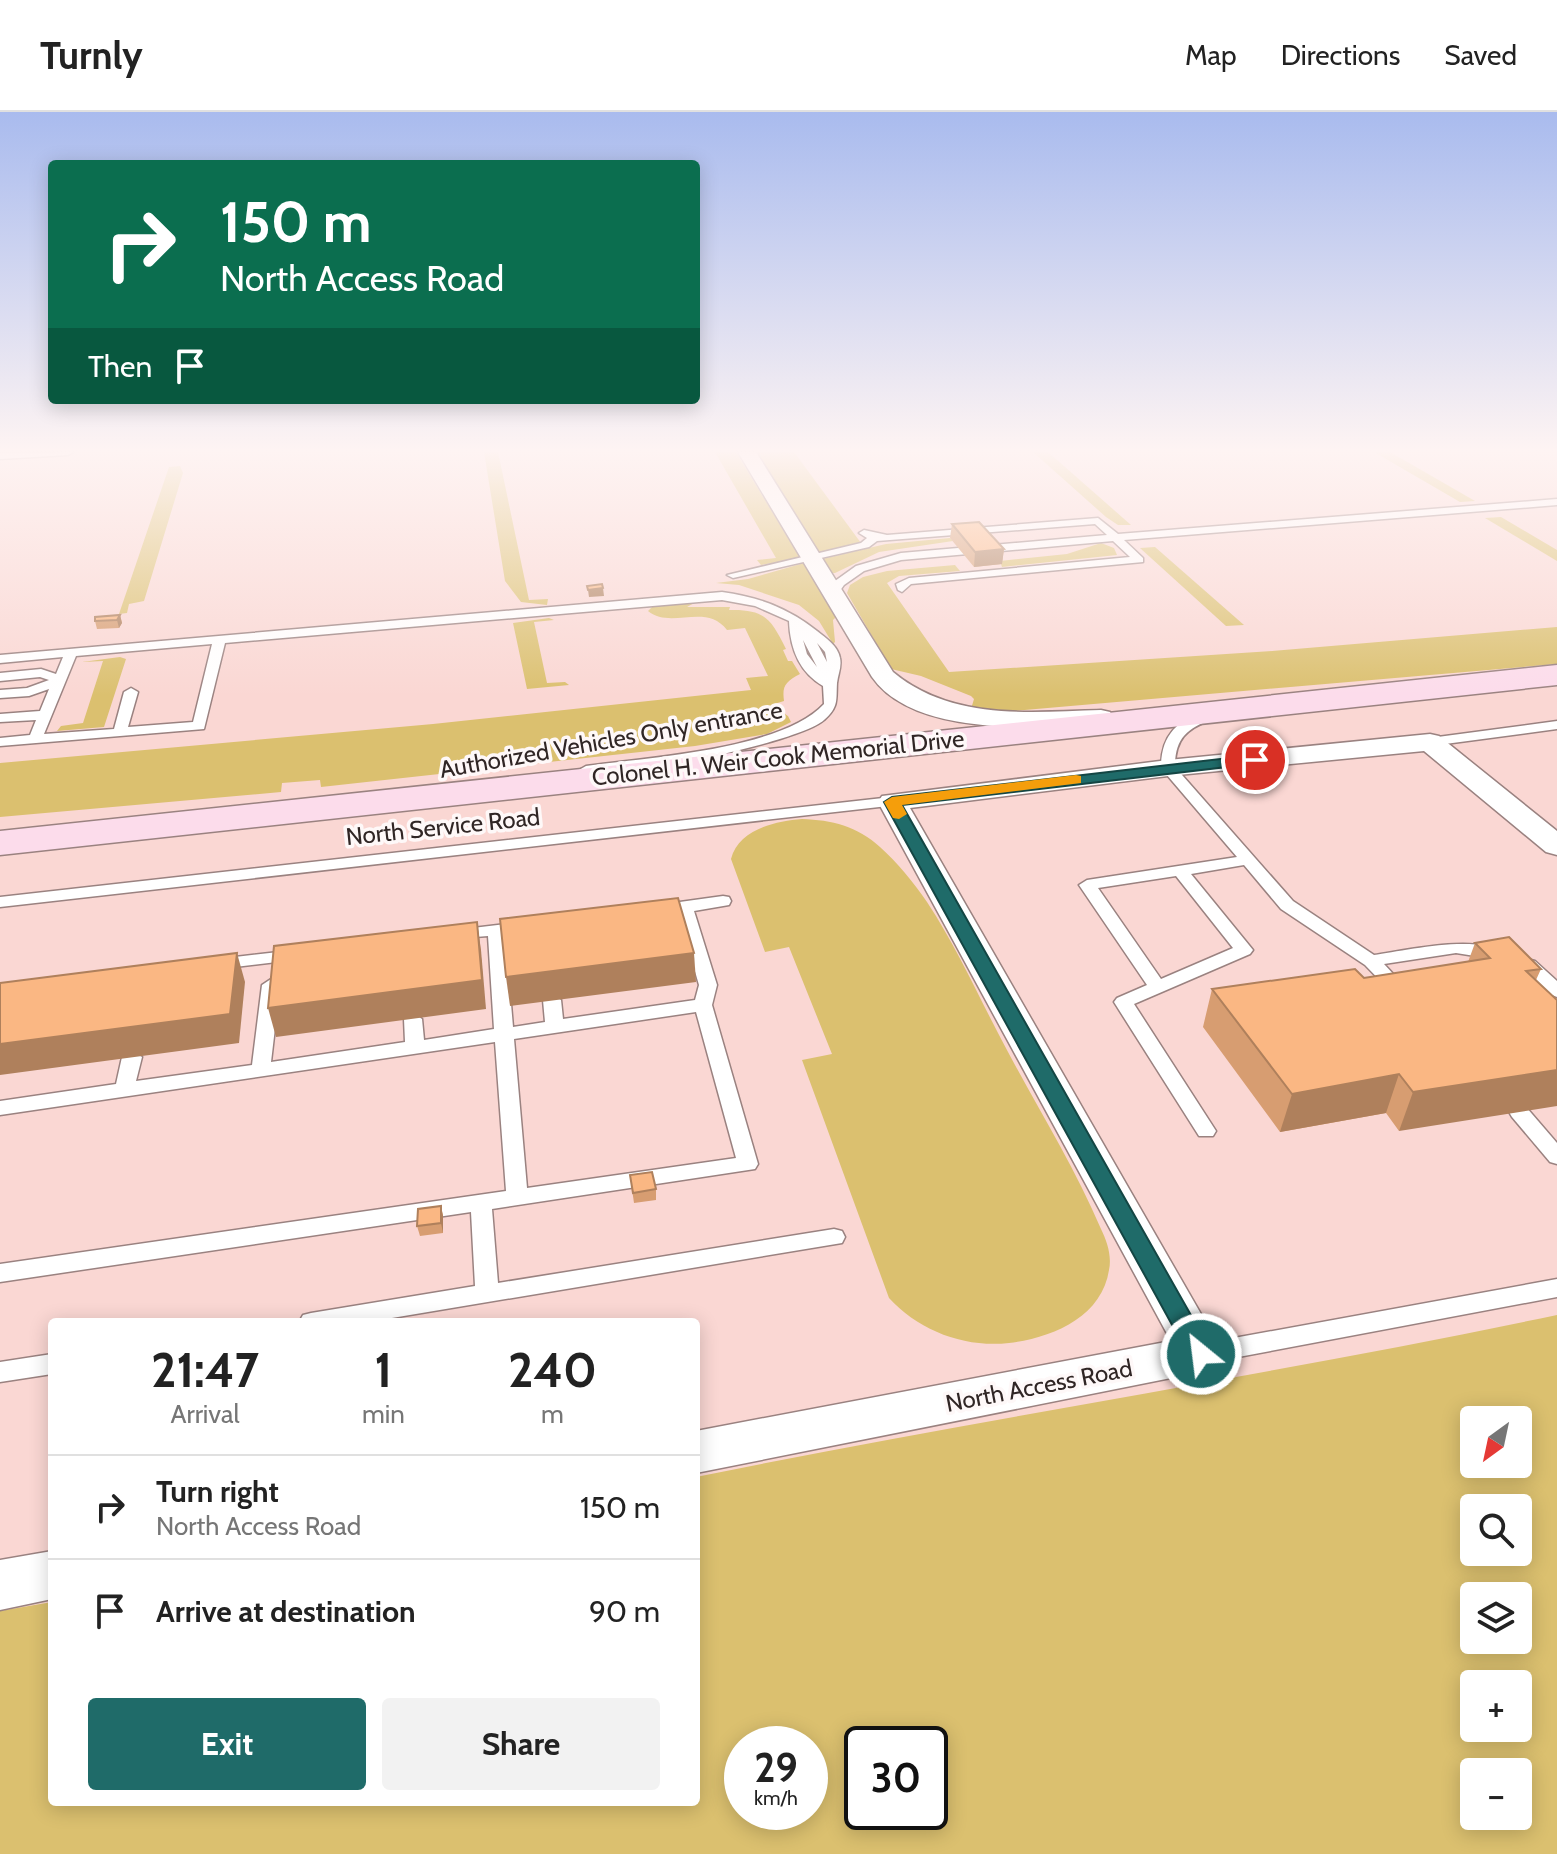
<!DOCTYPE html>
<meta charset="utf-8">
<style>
:root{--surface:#fff;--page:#f2f2f2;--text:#222;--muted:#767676;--line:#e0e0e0;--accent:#1f6b69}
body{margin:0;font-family:Cabin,sans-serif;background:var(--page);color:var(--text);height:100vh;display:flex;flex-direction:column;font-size:30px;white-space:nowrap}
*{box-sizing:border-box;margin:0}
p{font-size:26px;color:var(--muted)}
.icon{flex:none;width:44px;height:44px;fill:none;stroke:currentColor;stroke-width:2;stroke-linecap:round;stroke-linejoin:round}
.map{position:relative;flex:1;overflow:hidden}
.side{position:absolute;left:48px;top:1206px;width:652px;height:488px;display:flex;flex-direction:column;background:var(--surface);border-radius:8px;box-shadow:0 4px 20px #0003}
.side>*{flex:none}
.guide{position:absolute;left:48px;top:48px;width:652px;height:244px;border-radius:8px;box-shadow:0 4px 20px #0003;background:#0b6e4f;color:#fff;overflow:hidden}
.needle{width:52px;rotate:213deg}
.controls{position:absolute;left:1460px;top:1294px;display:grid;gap:16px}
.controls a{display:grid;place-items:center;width:72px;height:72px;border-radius:8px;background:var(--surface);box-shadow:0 4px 20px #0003;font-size:40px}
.speed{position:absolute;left:724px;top:1614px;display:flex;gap:16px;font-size:40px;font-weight:700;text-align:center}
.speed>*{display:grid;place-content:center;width:104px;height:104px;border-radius:50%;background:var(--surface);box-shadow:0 4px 20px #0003;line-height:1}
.speed small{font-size:20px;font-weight:400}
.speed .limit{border:4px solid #111;border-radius:12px;background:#fff;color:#111}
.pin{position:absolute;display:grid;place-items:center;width:68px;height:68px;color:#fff;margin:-34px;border:4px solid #fff;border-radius:50%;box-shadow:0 2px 8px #0007}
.me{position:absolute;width:88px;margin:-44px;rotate:331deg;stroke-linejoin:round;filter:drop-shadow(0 0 6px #0008)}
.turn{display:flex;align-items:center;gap:28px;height:168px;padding:0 40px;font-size:36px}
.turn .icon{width:104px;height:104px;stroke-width:2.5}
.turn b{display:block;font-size:56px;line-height:68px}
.then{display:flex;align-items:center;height:76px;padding:0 40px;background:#0003;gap:16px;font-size:30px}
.eta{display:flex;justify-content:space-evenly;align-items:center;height:136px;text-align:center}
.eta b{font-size:48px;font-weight:700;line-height:56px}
.button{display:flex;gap:16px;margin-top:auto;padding:16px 40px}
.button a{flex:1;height:92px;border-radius:8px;background:var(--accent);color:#fff;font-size:32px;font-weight:700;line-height:92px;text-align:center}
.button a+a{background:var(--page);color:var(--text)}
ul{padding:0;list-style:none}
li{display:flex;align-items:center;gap:24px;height:104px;padding:0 40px;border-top:2px solid var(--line)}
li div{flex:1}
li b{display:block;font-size:30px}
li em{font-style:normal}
header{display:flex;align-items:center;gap:48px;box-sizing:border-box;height:112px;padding:0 40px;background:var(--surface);border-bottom:2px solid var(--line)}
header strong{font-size:38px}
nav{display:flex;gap:44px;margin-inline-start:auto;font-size:28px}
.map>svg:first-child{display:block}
.built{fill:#fad7d3;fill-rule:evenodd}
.green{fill:#dbc06f;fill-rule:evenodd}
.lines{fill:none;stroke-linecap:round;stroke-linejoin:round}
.lane-casing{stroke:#9a8280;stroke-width:3}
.street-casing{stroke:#9a8280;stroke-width:3}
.secondary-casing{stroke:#9a8280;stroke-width:3}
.lane{fill:#fff;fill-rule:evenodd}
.street{fill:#fff;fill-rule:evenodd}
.secondary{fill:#fcdceb;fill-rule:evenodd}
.wall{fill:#d79d71}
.shaded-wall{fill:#af805c}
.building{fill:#fab783;stroke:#af805c;stroke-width:2}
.route{fill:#1f6b69;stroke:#144644;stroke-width:2}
.slow{fill:#f59e0b}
.labels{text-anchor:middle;stroke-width:7;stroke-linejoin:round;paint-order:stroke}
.street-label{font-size:24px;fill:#302625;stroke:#fef8f8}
</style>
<header>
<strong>Turnly</strong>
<nav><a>Map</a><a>Directions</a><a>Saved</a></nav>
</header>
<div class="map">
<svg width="1557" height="1742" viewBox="0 0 1557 1742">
<rect width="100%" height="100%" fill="#fce7e5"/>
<path class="built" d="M0,340H1557V1742H0ZM52,1210H696V1690H52ZM1474,1308H1518V1352H1474ZM1474,1396H1518V1440H1474ZM1474,1484H1518V1528H1474ZM1474,1572H1518V1616H1474ZM742,1632H810V1700H742ZM862,1632H930V1700H862ZM1474,1660H1518V1704H1474Z"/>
<g class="green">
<polygon points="484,340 498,340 529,488 548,487 547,493 521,490 505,469"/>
<polygon points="715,340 736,340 800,446 761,453 757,448 776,446"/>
<polygon points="754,340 794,340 861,431 818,442"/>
<polygon points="1033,340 1048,340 1131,413 1118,413 1106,405"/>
<polygon points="1374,340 1390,340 1475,389 1460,390"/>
<polygon points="180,354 183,361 144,489 129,492 127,501 119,502 169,355"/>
<polygon points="1501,405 1557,438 1557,449 1485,406"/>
<polygon points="950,426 953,429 879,440 835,461 831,461 822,447 886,432"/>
<polygon points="1101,431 1114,436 1117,443 1002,455 1000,449 1067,442"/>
<polygon points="1155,435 1244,513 1226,514 1140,436"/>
<polygon points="804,451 836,505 833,508 835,530 833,532 819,509 799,493 739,473 716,471 748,467"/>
<polygon points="955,453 960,459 899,464 887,471 949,560 1272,539 1557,515 1557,552 1001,600 971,597 974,587 971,584 921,564 891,557 847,481 850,473 863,465 887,459"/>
<path d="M696,490L687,495H730L729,498C765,497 771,507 786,537L783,538L788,549H792L800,562C785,570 782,574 784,589L771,593L788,604L791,610L767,622L695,634L321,675L320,668L282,671L281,680L0,705V651L433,612L751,578L746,566L768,564L745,516L727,518C706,490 671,518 648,499L654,493Z"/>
<polygon points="549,506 554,508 534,510 547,571 565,570 569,573 527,577 513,511"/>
<polygon points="120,545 126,547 104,615 57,619 61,614 83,611 103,549 82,550"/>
<path d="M802,707C832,708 857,714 880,735C897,750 914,771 927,790C958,837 981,890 1008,940C1039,998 1075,1056 1101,1117C1107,1129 1112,1144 1109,1158C1102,1205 1052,1226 1009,1231C965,1236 919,1219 889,1186L802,948L832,942L789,835L765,840L731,747C738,718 775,709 802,707Z"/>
<path d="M1557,1203V1742H0V1499L52,1490V1690H696V1365C982,1307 1271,1263 1557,1203ZM1474,1308H1518V1352H1474ZM1474,1396H1518V1440H1474ZM1474,1484H1518V1528H1474ZM1474,1572H1518V1616H1474ZM742,1632H810V1700H742ZM862,1632H930V1700H862ZM1474,1660H1518V1704H1474Z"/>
</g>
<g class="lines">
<defs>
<g id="lane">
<polygon points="73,340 68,343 0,347 0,341"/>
<polygon points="1557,387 1557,393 1124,428 1143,446 1143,450 911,472 902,480 898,478 896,472 909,466 1130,445 1113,429 901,448 864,459 844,473 837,483 827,481 835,469 856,454 901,441 1107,423 1095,412 877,429 869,435 733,466 727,463 861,431 867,426 859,421 864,418 887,423 1098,406 1118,422"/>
<path d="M722,480C759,485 788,496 817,519C826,526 838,534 840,546C842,555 838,562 837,571C836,588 839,595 824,608C799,631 614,668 581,661L579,658L586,654C649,645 781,638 824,592L823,574C799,560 790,536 789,509L755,494L722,488L225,531L204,617L0,634V626L30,623L36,608L0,610V602L40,599L49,577L29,584L0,586V578L27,576L49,568L40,565L0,569V561L41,557L56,562L63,545L0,551V543ZM803,528L817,555L807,542ZM817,531L825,540L827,550ZM212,532L193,610L128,615L138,580L131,576L124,580L114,617L44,622L76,544Z"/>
<path d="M1207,600L1212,601V607C1186,617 1175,627 1175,655L1293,789L1374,843C1403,839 1481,821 1503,842L1494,847L1456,841L1384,852L1410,880L1401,886L1395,884L1365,853L1281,797L1244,753L1191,762L1253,838L1250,842L1134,892L1216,1019L1213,1024H1199L1114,890L1117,886L1147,873L1079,773L1087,768L1237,745L1161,656C1161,624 1176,608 1207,600ZM1176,764L1233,836L1161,867L1098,776Z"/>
<polygon points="1557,609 1557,617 1430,634 1423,630 1430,626"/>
<polygon points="892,685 897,687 897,693 0,795 0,785"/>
<path d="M723,784L729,785L731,789L729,793L694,799L717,873L712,893L758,1052L755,1057L492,1097L498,1171L834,1117L842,1119L845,1125L842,1131L368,1210H299L303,1203L311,1201L475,1174L471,1100L0,1170V1152L506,1079L495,930L0,1003V989L116,972L122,945L132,939L142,945L136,969L252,953L262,873L271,867L280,873L271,950L405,930L404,907L413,901L422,907L424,928L494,917L488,824L450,827L447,823L450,819L456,818L522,810L531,815L528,819L505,822L513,915L545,910L543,888L552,882L561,888L563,907L695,888L699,873L678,801L658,803L650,798L658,793ZM696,900L736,1046L527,1076L514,927Z"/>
<polygon points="296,838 302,839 305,843 302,847 218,857 209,852 218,847"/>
<path d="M1518,845L1535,849L1557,869V885C1539,879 1531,859 1512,854L1509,850L1512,846Z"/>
<polygon points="1519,993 1526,995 1557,1031 1557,1052 1550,1050 1512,1005 1509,1000 1512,995"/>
<polygon points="1557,1167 1557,1185 1201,1252 1193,1249 1189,1242 1193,1235 1201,1232"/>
<polygon points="52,1242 52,1262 0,1270 0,1250"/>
</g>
<g id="street">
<path d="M738,340H756L893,560C952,609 1029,600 1101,598L1110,600L1114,606L1110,612C1094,615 1078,614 1061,615C1005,616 908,617 872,565Z"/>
<polygon points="1430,622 1439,624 1557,719 1557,743 1546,740 1424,639 1168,664 910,696 1224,1242 1217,1255 1201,1260 696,1361 696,1319 1171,1229 878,690 882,684 1168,648"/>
<polygon points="52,1439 52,1487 0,1498 0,1448"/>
</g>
<polygon id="secondary" points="1557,553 1557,573 0,743 0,719"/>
</defs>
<use href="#lane" class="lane-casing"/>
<use href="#street" class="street-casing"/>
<use href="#secondary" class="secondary-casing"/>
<use href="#lane" class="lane"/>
<use href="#street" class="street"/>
<use href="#secondary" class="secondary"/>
</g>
<g class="wall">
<polygon points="952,412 1004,437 1002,452 974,455 950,426"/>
<polygon points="120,503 122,511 119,516 97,517 95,509"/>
<polygon points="1475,831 1541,857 1536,868 1399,1019 1386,1001 1280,1020 1203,915 1212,877 1364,866 1468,850"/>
<polygon points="630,1063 656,1077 656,1088 634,1091"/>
<polygon points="441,1094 443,1104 443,1121 420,1124 417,1114"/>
</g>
<g class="shaded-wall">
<polygon points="1004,437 1002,452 974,455 975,440"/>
<polygon points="603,476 604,484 589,485 588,478"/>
<polygon points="120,503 122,511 119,516 117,508"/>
<polygon points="477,810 481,838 486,897 276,925 268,896"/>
<polygon points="237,841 245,870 239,931 0,963 0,932"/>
<polygon points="694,841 696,870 510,894 506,865"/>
<polygon points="1557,958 1557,994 1399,1019 1413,980"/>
<polygon points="1399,962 1386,1001 1280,1020 1292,982"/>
<polygon points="441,1094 443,1104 443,1121 441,1111"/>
</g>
<g class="building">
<polygon points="979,410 1004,437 975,440 952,412"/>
<polygon points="602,472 603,476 588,478 587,474"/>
<polygon points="120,503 117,508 95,509 95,505"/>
<polygon points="678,786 694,841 506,865 500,807"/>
<polygon points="477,810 482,868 268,896 274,834"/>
<polygon points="1509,825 1541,857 1526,859 1557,888 1557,958 1413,980 1399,962 1292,982 1212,877 1355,857 1364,866 1490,846 1475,831"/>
<polygon points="237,841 230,902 0,932 0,871"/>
<polygon points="652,1060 656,1077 633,1081 630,1063"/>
<polygon points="441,1094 441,1111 417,1114 418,1097"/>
</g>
<linearGradient id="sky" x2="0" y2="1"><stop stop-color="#a9bbee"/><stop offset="0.58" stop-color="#fef4f3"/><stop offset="1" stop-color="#fef4f3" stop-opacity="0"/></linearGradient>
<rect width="1557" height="584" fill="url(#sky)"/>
<polygon class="route" points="1255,643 1263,648 1261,651 902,693 1209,1235 1213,1242 1209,1249 1201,1251 1192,1249 884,690 892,685"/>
<polygon class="slow" points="1076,663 1081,664 1081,671 902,693 907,702 899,707 893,706 884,690 892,685"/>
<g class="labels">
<g class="street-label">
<text transform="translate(611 628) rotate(-10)" y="8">Authorized Vehicles Only entrance</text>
<text transform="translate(778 646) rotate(-6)" y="8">Colonel H. Weir Cook Memorial Drive</text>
<text transform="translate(443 715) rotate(-6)" y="8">North Service Road</text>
<text transform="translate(1039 1274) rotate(-11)" y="8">North Access Road</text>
</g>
</g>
</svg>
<div class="controls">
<a><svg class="needle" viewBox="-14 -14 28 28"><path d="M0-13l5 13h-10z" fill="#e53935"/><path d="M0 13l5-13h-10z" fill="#767676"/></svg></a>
<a><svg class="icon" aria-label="search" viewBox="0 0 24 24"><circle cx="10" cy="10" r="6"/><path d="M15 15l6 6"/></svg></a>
<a><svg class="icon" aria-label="layers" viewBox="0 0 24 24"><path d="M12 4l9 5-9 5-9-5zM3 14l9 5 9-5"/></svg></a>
<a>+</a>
<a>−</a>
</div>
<div class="speed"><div>29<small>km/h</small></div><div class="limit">30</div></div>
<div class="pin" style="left:1255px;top:648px;background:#d93025"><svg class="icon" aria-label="arrive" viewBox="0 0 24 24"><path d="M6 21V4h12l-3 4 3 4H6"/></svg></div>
<svg class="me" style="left:1201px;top:1242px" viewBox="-20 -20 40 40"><circle r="17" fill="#1f6b69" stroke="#fff" stroke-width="3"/><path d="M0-11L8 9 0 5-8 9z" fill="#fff"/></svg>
<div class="guide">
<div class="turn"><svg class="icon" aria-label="right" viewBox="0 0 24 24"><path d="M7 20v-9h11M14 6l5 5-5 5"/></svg><div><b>150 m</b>North Access Road</div></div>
<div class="then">Then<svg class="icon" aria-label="arrive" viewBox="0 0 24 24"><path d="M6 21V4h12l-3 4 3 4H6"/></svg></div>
</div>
<section class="side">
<div class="eta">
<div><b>21:47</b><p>Arrival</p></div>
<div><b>1</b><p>min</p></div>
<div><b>240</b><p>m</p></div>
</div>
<ul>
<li><svg class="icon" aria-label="right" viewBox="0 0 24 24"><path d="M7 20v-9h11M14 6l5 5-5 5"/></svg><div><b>Turn right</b><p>North Access Road</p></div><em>150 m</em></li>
<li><svg class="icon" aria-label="arrive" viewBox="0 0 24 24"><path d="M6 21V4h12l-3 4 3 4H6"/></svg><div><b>Arrive at destination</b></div><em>90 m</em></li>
</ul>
<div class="button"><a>Exit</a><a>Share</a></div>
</section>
</div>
